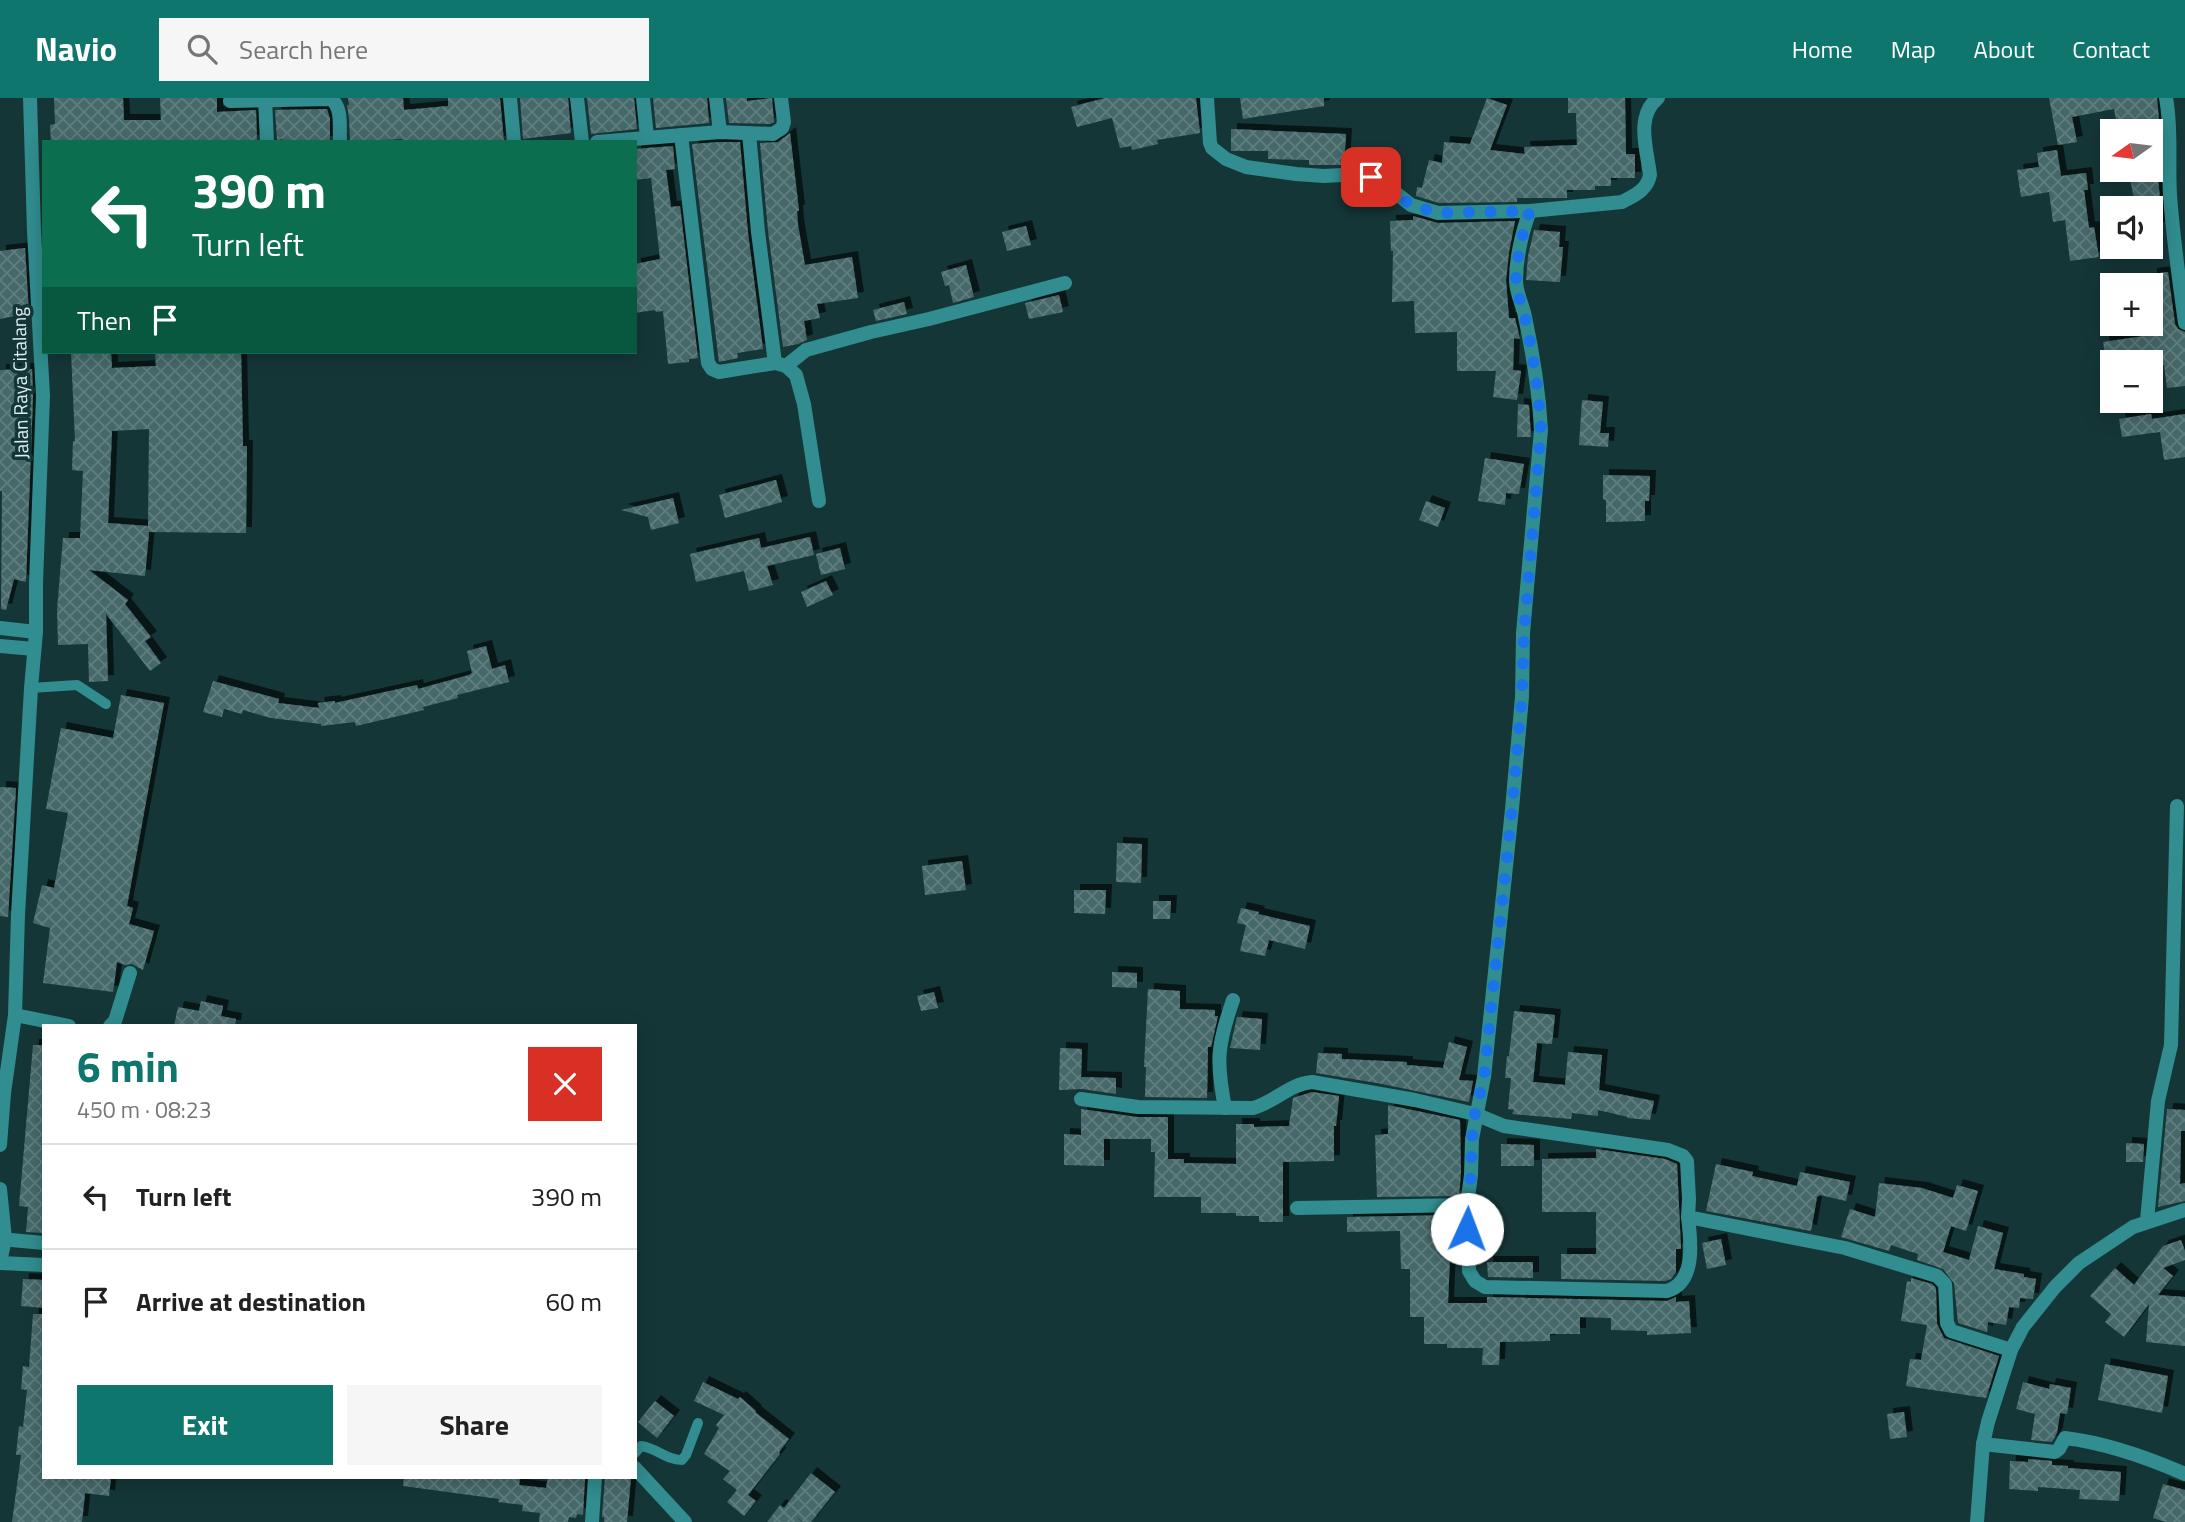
<!DOCTYPE html>
<meta charset="utf-8">
<style>
:root{--surface:#fff;--page:#f6f6f6;--text:#222;--muted:#767676;--line:#e0e0e0;--accent:#0f766e}
body{margin:0;font-family:"Titillium Web",sans-serif;background:var(--page);color:var(--text);height:100vh;display:flex;flex-direction:column;font-size:26px;white-space:nowrap}
*{box-sizing:border-box;margin:0}
p{font-size:23px;color:var(--muted)}
.icon{flex:none;width:38px;height:38px;fill:none;stroke:currentColor;stroke-width:2;stroke-linecap:round;stroke-linejoin:round}
.map{position:relative;flex:1;overflow:hidden}
.panel{position:absolute;left:42px;top:926px;width:595px;height:455px;display:flex;flex-direction:column;background:var(--surface);border-radius:0px;box-shadow:0 4px 18px #0003}
.panel>*{flex:none}
.hud{position:absolute;left:42px;top:42px;width:595px;height:214px;border-radius:0px;box-shadow:0 4px 18px #0003;background:#0b6e4f;color:#fff;overflow:hidden}
.needle{width:46px;rotate:256deg}
.controls{position:absolute;left:2100px;top:21px;display:grid;gap:14px}
.controls a{display:grid;place-items:center;width:63px;height:63px;border-radius:0px;background:var(--surface);box-shadow:0 4px 18px #0003;font-size:35px}
.pin{position:absolute;display:grid;place-items:center;width:60px;height:60px;color:#fff;margin:-30px;border-radius:14px;box-shadow:0 4px 10px #0006}
.me{position:absolute;width:77px;margin:-38px;rotate:2deg;stroke-linejoin:round;filter:drop-shadow(0 0 5px #0008)}
.turn{display:flex;align-items:center;gap:24px;height:147px;padding:0 35px;font-size:32px}
.turn .icon{width:91px;height:91px;stroke-width:2.5}
.turn b{display:block;font-size:49px;line-height:60px}
.then{display:flex;align-items:center;height:66px;padding:0 35px;background:#0003;gap:14px;font-size:26px}
.round{display:grid;place-items:center;flex:none;width:74px;height:74px;border-radius:0px;background:var(--page)}
.overview{display:flex;align-items:center;justify-content:space-between;height:119px;padding:0 35px}
h1{font-size:42px;font-weight:700;line-height:52px;color:var(--accent)}
.primary-button{display:flex;gap:14px;margin-top:auto;padding:14px 35px}
.primary-button a{flex:1;height:80px;border-radius:0px;background:var(--accent);color:#fff;font-size:28px;font-weight:700;line-height:80px;text-align:center}
.primary-button a+a{background:var(--page);color:var(--text)}
ul{padding:0;list-style:none}
li{display:flex;align-items:center;gap:21px;height:105px;padding:0 35px;border-top:2px solid var(--line)}
li div{flex:1}
li b{display:block;font-size:26px}
li em{font-style:normal}
header{display:flex;align-items:center;gap:42px;box-sizing:border-box;height:98px;padding:0 35px;background:var(--accent);color:#fff}
header strong{font-size:33px}
nav{display:flex;gap:38px;margin-inline-start:auto;font-size:24px}
.search{width:490px;height:63px;background:var(--page);display:flex;align-items:center;gap:18px;box-sizing:border-box;padding:0 24px;border-radius:0px;color:var(--muted);font-size:26px}
.map>svg:first-child{display:block}
.building{fill:url(#building-cross-hatch);fill-rule:evenodd;filter:url(#shadow)}
.lines{fill:none;stroke-linecap:round;stroke-linejoin:round}
.service{stroke:#318d8f;stroke-width:10}
.minor{stroke:#318d8f;stroke-width:14}
.tertiary{stroke:#318d8f;stroke-width:14}
.route{stroke:#1a73e8;stroke-width:12;stroke-dasharray:0 21.6}
.labels{text-anchor:middle;stroke-width:7;stroke-linejoin:round;paint-order:stroke}
.street-label{font-size:19px;fill:#ddefef;stroke:#153637}
</style>
<header>
<strong>Navio</strong>
<div class="search"><svg class="icon" aria-label="search" viewBox="0 0 24 24"><circle cx="10" cy="10" r="6"/><path d="M15 15l6 6"/></svg>Search here</div>
<nav><a>Home</a><a>Map</a><a>About</a><a>Contact</a></nav>
</header>
<div class="map">
<svg width="2185" height="1424" viewBox="0 0 2185 1424">
<defs>
<pattern id="building-cross-hatch" width="8" height="8" patternUnits="userSpaceOnUse" patternTransform="scale(1.75)"><rect width="8" height="8" fill="#466869"/><path d="M0 0l8 8M0 8l8-8" fill="none" stroke="#607e7f"/></pattern>
<filter id="shadow"><feDropShadow dx="6" dy="-6" stdDeviation="0" flood-color="#0009"/></filter>
</defs>
<rect width="100%" height="100%" fill="#153637"/>
<g class="building">
<polygon points="54,0 123,0 124,22 161,22 160,0 217,0 217,14 256,12 257,43 51,44 50,27 55,26"/>
<polygon points="348,0 403,0 404,12 448,8 448,0 500,0 504,44 403,44 402,41 350,44 349,20 347,7 349,7"/>
<polygon points="520,0 568,0 571,35 523,41"/>
<polygon points="587,0 634,0 637,31 591,36"/>
<polygon points="653,0 707,0 709,25 656,30"/>
<polygon points="726,0 747,0 747,3 772,0 774,24 770,26 729,25"/>
<polygon points="1105,0 1196,0 1200,35 1157,42 1158,46 1132,52 1131,48 1120,50 1112,20 1077,29 1071,9"/>
<polygon points="1240,0 1324,0 1324,8 1243,21"/>
<polygon points="1487,0 1507,7 1490,52 1525,56 1524,49 1577,47 1576,15 1568,15 1568,0 1625,0 1626,56 1635,56 1635,80 1611,80 1611,88 1595,88 1595,92 1567,92 1567,100 1517,100 1517,104 1439,105 1416,98 1417,89 1422,90 1429,62 1442,65 1444,44 1470,46"/>
<polygon points="2049,0 2157,0 2160,33 2118,33 2114,11 2072,19 2077,44 2058,47"/>
<polygon points="327,11 330,21 330,44 283,44 283,41 277,42 275,12"/>
<polygon points="1231,31 1346,36 1344,67 1309,67 1309,62 1268,61 1268,53 1231,53"/>
<polygon points="790,35 799,113 797,113 798,127 805,167 852,159 858,200 817,206 820,220 804,223 807,242 798,246 783,249 768,133 760,45 778,44"/>
<polygon points="720,44 740,44 748,135 763,251 737,255 738,260 719,264 692,46"/>
<polygon points="673,48 675,71 666,72 671,109 680,108 698,260 689,261 689,264 668,266 663,213 656,214 655,212 635,215 635,166 660,161 651,80 635,82 635,51"/>
<polygon points="2057,52 2061,78 2086,75 2088,92 2084,92 2089,130 2094,129 2099,159 2070,163 2065,122 2053,124 2049,94 2021,99 2017,72 2039,69 2037,55"/>
<polygon points="2128,72 2157,72 2163,129 2151,132 2151,110 2136,110"/>
<polygon points="1413,118 1438,125 1515,123 1509,154 1506,182 1509,220 1515,220 1520,241 1514,240 1513,272 1521,273 1517,302 1493,299 1496,273 1457,273 1457,234 1415,235 1414,203 1392,204 1393,153 1391,153 1390,123 1413,122"/>
<polygon points="1026,128 1031,147 1007,153 1002,134"/>
<polygon points="1534,132 1560,134 1559,149 1563,149 1560,184 1526,182 1528,158"/>
<polygon points="25,150 29,215 0,221 0,153"/>
<polygon points="966,167 974,199 953,205 949,187 945,188 941,174"/>
<polygon points="2168,174 2175,226 2178,231 2185,234 2185,288 2167,290 2164,267 2153,268 2152,264 2106,264 2103,244 2144,238 2143,226 2151,226 2151,176"/>
<polygon points="1059,197 1063,214 1029,221 1025,205"/>
<polygon points="904,204 907,216 876,223 873,212"/>
<path d="M71,254H111L112,270L156,268L155,254H241L243,348H247L246,435L149,434L145,478L89,472L128,502L125,506L151,539L145,543L161,565L150,573L106,516L108,583L89,584L88,546L58,547L57,512L63,440H80L83,373L72,372L73,343H75ZM149,331L148,428L108,425L112,333Z"/>
<polygon points="32,271 33,298 26,484 14,481 6,512 1,511 2,393 0,393 0,272"/>
<polygon points="1582,302 1603,304 1600,335 1609,335 1608,349 1579,347"/>
<polygon points="1518,306 1529,307 1531,339 1517,339"/>
<polygon points="2151,316 2152,321 2185,316 2185,359 2164,362 2160,334 2122,339 2119,321"/>
<polygon points="1485,360 1524,366 1519,396 1506,395 1505,407 1478,403"/>
<polygon points="1603,377 1650,378 1649,403 1645,403 1645,423 1606,424 1606,402 1603,401"/>
<polygon points="776,382 782,404 725,420 719,397"/>
<polygon points="673,400 679,425 651,432 648,419 621,412"/>
<polygon points="1426,403 1445,410 1438,429 1419,422"/>
<polygon points="810,439 814,457 767,468 773,487 749,493 744,473 696,484 690,456 759,440 761,450"/>
<polygon points="840,450 845,471 821,477 816,456"/>
<polygon points="826,483 833,497 807,509 801,494"/>
<polygon points="486,548 492,571 505,567 509,584 457,597 458,600 423,609 424,612 356,628 355,624 321,628 321,626 271,620 243,612 242,616 224,611 222,619 203,614 213,583 279,601 278,605 319,610 318,605 335,603 335,605 417,587 418,591 469,577 472,575 467,553"/>
<polygon points="121,597 164,605 127,808 133,810 129,826 154,833 143,872 132,866 125,867 117,864 113,894 43,885 50,830 33,825 42,787 54,790 68,715 46,711 61,630 113,640"/>
<polygon points="0,689 16,690 8,819 0,818"/>
<polygon points="1117,745 1142,746 1141,785 1116,784"/>
<polygon points="962,763 966,792 925,797 922,768"/>
<polygon points="1074,792 1106,792 1105,816 1074,815"/>
<polygon points="1153,803 1171,803 1170,821 1153,821"/>
<polygon points="1241,810 1259,814 1258,816 1310,828 1305,851 1269,842 1265,858 1240,853 1246,827 1237,825"/>
<polygon points="1112,874 1137,875 1137,890 1112,889"/>
<polygon points="1148,891 1180,893 1180,911 1215,912 1215,918 1218,918 1211,949 1208,949 1207,1000 1145,999 1146,969 1144,969"/>
<polygon points="934,894 938,910 921,913 917,898"/>
<polygon points="201,903 223,908 221,918 236,921 235,928 174,928 178,909 199,913"/>
<polygon points="1514,913 1555,917 1552,946 1537,945 1533,984 1565,987 1568,954 1602,957 1599,992 1654,1003 1650,1022 1627,1020 1628,1019 1598,1012 1598,1018 1572,1015 1571,1021 1512,1016 1514,1012 1508,1011 1511,980 1505,980 1507,958 1509,958"/>
<polygon points="1237,919 1262,921 1260,952 1230,950"/>
<polygon points="1449,944 1467,949 1459,982 1473,983 1469,1004 1377,985 1316,975 1318,955 1342,956 1342,961 1407,964 1407,967 1443,970"/>
<polygon points="33,947 44,947 44,1135 26,1134 28,1109 19,1108"/>
<polygon points="1060,950 1082,951 1081,979 1116,980 1116,996 1082,991 1059,992"/>
<polygon points="1312,994 1339,998 1336,1028 1334,1028 1334,1063 1283,1064 1283,1124 1259,1124 1259,1118 1236,1118 1236,1115 1201,1115 1201,1099 1154,1099 1155,1054 1151,1054 1151,1041 1104,1041 1104,1068 1064,1067 1064,1036 1081,1037 1081,1011 1137,1019 1168,1019 1168,1061 1184,1061 1184,1065 1236,1066 1236,1026 1254,1026 1254,1029 1289,1028 1293,1000"/>
<polygon points="1388,1007 1460,1022 1461,1074 1459,1098 1377,1099 1375,1037 1388,1036"/>
<polygon points="2167,1011 2185,1012 2185,1033 2181,1033 2180,1086 2185,1085 2185,1103 2158,1109"/>
<polygon points="2126,1045 2144,1046 2143,1064 2126,1064"/>
<polygon points="1501,1046 1534,1047 1534,1068 1501,1068"/>
<polygon points="1596,1051 1665,1061 1677,1066 1681,1151 1676,1151 1676,1174 1671,1181 1665,1183 1561,1181 1561,1156 1596,1156 1596,1114 1542,1114 1542,1061 1596,1060"/>
<polygon points="1716,1066 1753,1074 1752,1078 1797,1088 1800,1074 1850,1084 1846,1103 1820,1097 1817,1099 1811,1133 1706,1113"/>
<polygon points="1879,1085 1922,1090 1953,1100 1957,1087 1978,1093 1966,1133 1951,1128 1943,1154 1969,1162 1978,1128 2003,1135 1994,1171 2024,1176 2024,1179 2036,1181 2033,1201 2020,1200 2019,1210 2009,1209 2006,1227 1988,1224 1987,1234 1958,1225 1954,1185 1943,1171 1917,1162 1918,1156 1891,1147 1889,1153 1841,1139 1850,1111 1875,1119"/>
<polygon points="1458,1117 1458,1137 1451,1137 1448,1205 1487,1205 1487,1199 1667,1203 1676,1199 1676,1204 1689,1203 1691,1235 1647,1237 1647,1233 1611,1232 1611,1220 1580,1219 1580,1236 1550,1236 1550,1243 1500,1244 1499,1267 1482,1267 1483,1250 1447,1250 1447,1246 1424,1246 1424,1219 1410,1219 1410,1171 1401,1171 1400,1133 1347,1134 1347,1119"/>
<polygon points="1721,1141 1726,1167 1707,1171 1702,1145"/>
<polygon points="2181,1142 2185,1153 2185,1162 2163,1170 2173,1178 2158,1197 2185,1199 2185,1248 2146,1244 2149,1206 2124,1239 2105,1224 2111,1216 2090,1198 2115,1170 2134,1187 2163,1148"/>
<polygon points="1487,1164 1533,1164 1533,1180 1488,1179"/>
<polygon points="1911,1180 1932,1186 1936,1190 1937,1226 1944,1240 1999,1258 1986,1300 1906,1288 1910,1261 1921,1262 1927,1227 1901,1223 1907,1183 1911,1184"/>
<polygon points="23,1181 44,1182 44,1210 21,1208"/>
<polygon points="33,1216 44,1216 44,1379 111,1379 109,1398 85,1395 82,1424 12,1424 21,1357 16,1357 19,1328 23,1329 27,1292 21,1291 23,1268 29,1269"/>
<polygon points="2105,1266 2168,1278 2162,1315 2098,1302"/>
<polygon points="703,1284 738,1301 740,1299 756,1313 755,1314 789,1341 779,1354 780,1356 748,1397 756,1403 744,1418 727,1404 737,1392 723,1381 730,1373 704,1356 719,1330 716,1327 724,1317 694,1303"/>
<polygon points="2023,1284 2049,1291 2050,1286 2071,1290 2067,1316 2060,1315 2057,1335 2052,1344 2031,1342 2035,1316 2016,1311"/>
<polygon points="655,1303 674,1318 657,1340 638,1324"/>
<polygon points="1904,1314 1907,1339 1890,1341 1887,1316"/>
<polygon points="2028,1361 2052,1363 2052,1367 2068,1368 2068,1370 2121,1374 2119,1403 2079,1401 2080,1392 2038,1389 2038,1393 2009,1391 2010,1363 2028,1364"/>
<polygon points="811,1375 835,1394 811,1424 803,1424 795,1418 802,1424 767,1424 780,1407 784,1410"/>
<polygon points="404,1379 520,1379 519,1387 546,1390 548,1379 585,1379 583,1417 577,1416 576,1420 569,1419 568,1424 539,1424 540,1415 522,1413 523,1407 498,1404 499,1401 403,1388"/>
<polygon points="605,1379 631,1379 627,1424 604,1424 604,1419 602,1419"/>
<polygon points="2163,1386 2185,1392 2185,1424 2166,1424 2153,1420"/>
</g>
<g class="lines">
<g class="service">
<polyline points="31,590 77,587 106,606"/>
<path d="M635,1355L641,1348C657,1350 666,1362 682,1362L686,1357L698,1325"/>
</g>
<g class="minor">
<polyline points="510,0 514,44"/>
<polyline points="577,0 582,44"/>
<polyline points="643,0 647,39"/>
<polyline points="716,0 720,34"/>
<path d="M1207,0L1210,45L1212,50L1226,61L1246,69L1296,76L1324,78L1361,76L1371,79L1387,88L1411,107L1438,115L1530,113L1622,104C1635,97 1647,92 1650,77C1647,51 1635,18 1658,0"/>
<path d="M2166,0C2172,32 2168,64 2170,97C2173,140 2179,182 2185,225"/>
<polyline points="265,1 267,44"/>
<path d="M230,3L331,1C343,10 339,30 340,44"/>
<polyline points="681,37 708,265 712,271 719,274 775,265 758,134 749,35"/>
<polyline points="597,44 720,34 773,36 782,30 784,24 781,0"/>
<path d="M1530,113C1522,133 1516,161 1516,182C1516,196 1523,207 1525,219C1533,256 1539,294 1541,332L1523,535L1522,599L1512,711L1484,979L1472,1041L1471,1077L1467,1107L1469,1173L1475,1183L1485,1189L1667,1193C1696,1185 1691,1143 1688,1119"/>
<polyline points="779,266 786,268 796,277 804,306 819,403"/>
<polyline points="786,268 806,252 871,234 929,221 1065,185"/>
<polyline points="0,530 36,534"/>
<polyline points="0,548 34,551"/>
<polyline points="15,917 69,928"/>
<polyline points="110,928 115,923 130,875"/>
<path d="M1081,1001L1138,1009L1253,1010C1275,1004 1289,986 1312,984L1415,1002L1475,1016L1504,1028L1668,1052L1683,1058L1687,1063L1689,1101L1688,1119L1845,1150L1937,1178L1945,1186L1947,1225L1951,1233L2011,1252"/>
<path d="M1225,1010C1216,963 1217,948 1233,902"/>
<polyline points="1297,1110 1467,1107"/>
<polyline points="2147,1123 2158,1003 2171,947 2177,708"/>
<polyline points="0,1141 44,1145"/>
<polyline points="0,1165 44,1167"/>
<path d="M1983,1346L2055,1354L2059,1351L2065,1340C2107,1345 2146,1359 2185,1376"/>
<polyline points="635,1370 685,1424"/>
<polyline points="592,1424 595,1379"/>
<polyline points="1977,1424 1983,1346 1988,1324 2011,1252 2023,1229 2055,1189 2079,1165 2133,1129 2185,1112"/>
</g>
<g class="tertiary">
<polyline points="0,1047 4,995 15,917 18,817 31,590 36,534 36,485 43,298 34,133 30,0"/>
<polyline points="0,1091 5,1141 0,1164"/>
</g>
</g>
<g class="lines">
<path class="route" d="M1371,79L1396,95L1411,107L1438,115L1530,113C1522,133 1517,161 1516,182C1516,196 1523,207 1525,219C1533,256 1539,295 1541,332L1524,535L1522,598L1512,711L1484,979L1475,1016L1472,1041L1471,1077L1467,1107V1131"/>
</g>
<g class="labels">
<g class="street-label">
<text transform="translate(20 285) rotate(-91)" y="7">Jalan Raya Citalang</text>
</g>
</g>
</svg>
<div class="controls">
<a><svg class="needle" viewBox="-14 -14 28 28"><path d="M0-13l5 13h-10z" fill="#e53935"/><path d="M0 13l5-13h-10z" fill="#767676"/></svg></a>
<a><svg class="icon" aria-label="sound" viewBox="0 0 24 24"><path d="M4 9h4l5-4v14l-5-4H4zM17 9q2 3 0 6"/></svg></a>
<a>+</a>
<a>−</a>
</div>
<div class="pin" style="left:1371px;top:79px;background:#d93025"><svg class="icon" aria-label="arrive" viewBox="0 0 24 24"><path d="M6 21V4h12l-3 4 3 4H6"/></svg></div>
<svg class="me" style="left:1467px;top:1131px" viewBox="-20 -20 40 40"><circle r="19" fill="#fff"/><path d="M0-13L10 11 0 6-10 11z" fill="#1a73e8"/></svg>
<div class="hud">
<div class="turn"><svg class="icon" aria-label="left" viewBox="0 0 24 24"><path d="M17 20v-9H6M10 6l-5 5 5 5"/></svg><div><b>390 m</b>Turn left</div></div>
<div class="then">Then<svg class="icon" aria-label="arrive" viewBox="0 0 24 24"><path d="M6 21V4h12l-3 4 3 4H6"/></svg></div>
</div>
<section class="panel">
<div class="overview"><div><h1>6 min</h1><p>450 m · 08:23</p></div><a class="round" style="background:#d93025;color:#fff"><svg class="icon" aria-label="close" viewBox="0 0 24 24"><path d="M6 6l12 12M18 6L6 18"/></svg></a></div>
<ul>
<li><svg class="icon" aria-label="left" viewBox="0 0 24 24"><path d="M17 20v-9H6M10 6l-5 5 5 5"/></svg><div><b>Turn left</b></div><em>390 m</em></li>
<li><svg class="icon" aria-label="arrive" viewBox="0 0 24 24"><path d="M6 21V4h12l-3 4 3 4H6"/></svg><div><b>Arrive at destination</b></div><em>60 m</em></li>
</ul>
<div class="primary-button"><a>Exit</a><a>Share</a></div>
</section>
</div>
